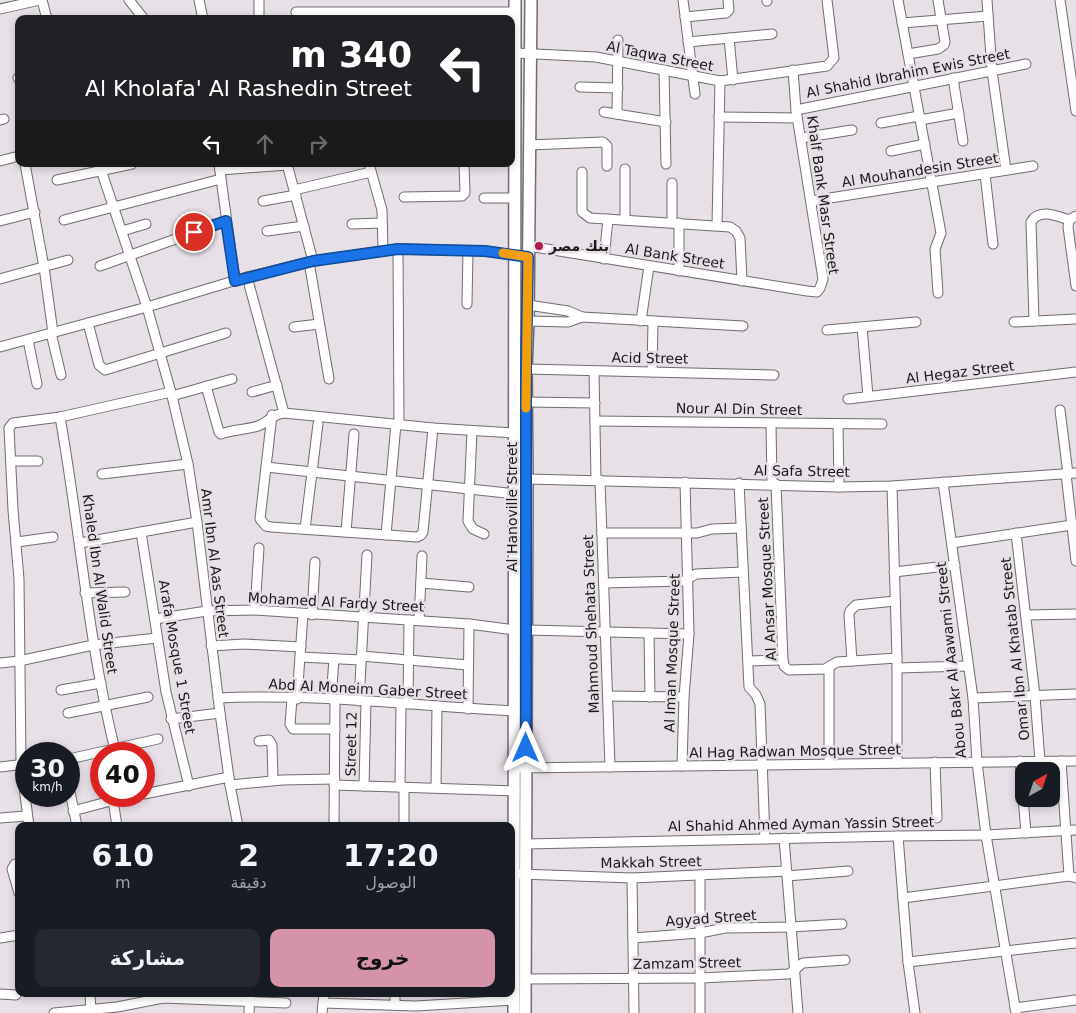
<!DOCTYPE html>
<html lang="ar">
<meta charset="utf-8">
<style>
:root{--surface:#171b24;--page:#242831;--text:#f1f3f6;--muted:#9ea1a6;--accent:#d493a9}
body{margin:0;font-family:"DejaVu Sans",Cairo,sans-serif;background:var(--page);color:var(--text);direction:rtl;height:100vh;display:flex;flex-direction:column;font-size:19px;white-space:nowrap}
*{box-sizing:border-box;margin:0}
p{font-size:16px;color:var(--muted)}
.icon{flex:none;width:28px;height:28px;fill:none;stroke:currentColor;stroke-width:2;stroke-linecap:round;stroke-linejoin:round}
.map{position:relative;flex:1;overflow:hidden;direction:ltr}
.panel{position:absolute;left:15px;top:822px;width:500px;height:175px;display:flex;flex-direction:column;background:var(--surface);border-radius:10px;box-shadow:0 2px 8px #0003;direction:rtl}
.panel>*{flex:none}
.hud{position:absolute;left:15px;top:15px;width:500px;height:152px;border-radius:10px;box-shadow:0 2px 8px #0003;direction:rtl;background:#202124;color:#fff;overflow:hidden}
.needle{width:32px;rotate:40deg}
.tools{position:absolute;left:1015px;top:762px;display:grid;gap:10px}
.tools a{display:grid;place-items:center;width:45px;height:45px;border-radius:10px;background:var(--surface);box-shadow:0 2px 8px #0003;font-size:25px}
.speed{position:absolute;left:15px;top:742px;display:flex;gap:10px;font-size:25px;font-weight:700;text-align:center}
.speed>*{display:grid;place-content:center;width:65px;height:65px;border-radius:50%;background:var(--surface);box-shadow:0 2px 8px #0003;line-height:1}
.speed small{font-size:12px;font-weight:400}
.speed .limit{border:8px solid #d22;background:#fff;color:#111}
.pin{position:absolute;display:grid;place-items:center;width:42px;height:42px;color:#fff;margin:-21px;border:2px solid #fff;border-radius:50%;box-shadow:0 1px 5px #0007}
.me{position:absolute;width:55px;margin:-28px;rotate:0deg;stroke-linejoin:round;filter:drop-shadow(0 0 4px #0008)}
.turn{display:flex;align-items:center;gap:18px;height:105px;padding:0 20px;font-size:22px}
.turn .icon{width:65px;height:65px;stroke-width:2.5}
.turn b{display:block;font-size:35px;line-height:42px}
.lanes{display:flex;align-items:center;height:48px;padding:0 20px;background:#0003;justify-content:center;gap:25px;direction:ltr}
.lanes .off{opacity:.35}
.eta{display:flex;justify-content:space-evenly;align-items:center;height:85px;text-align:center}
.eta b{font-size:30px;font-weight:700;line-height:35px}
.cta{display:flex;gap:10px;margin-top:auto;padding:10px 20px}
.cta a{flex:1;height:58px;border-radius:10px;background:var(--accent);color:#111;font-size:20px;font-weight:700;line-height:58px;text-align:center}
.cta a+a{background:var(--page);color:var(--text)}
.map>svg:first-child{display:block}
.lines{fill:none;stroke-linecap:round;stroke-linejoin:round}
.minor-casing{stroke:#716b72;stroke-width:11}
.tertiary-casing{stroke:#716b72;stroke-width:14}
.minor{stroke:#fff;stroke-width:9}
.tertiary{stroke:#fff;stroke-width:11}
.route-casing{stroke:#114b97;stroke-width:12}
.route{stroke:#1a73e8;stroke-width:9}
.slow{stroke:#f59e0b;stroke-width:9}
.poi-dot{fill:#b01e4a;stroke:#e7e0e7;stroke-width:2}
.labels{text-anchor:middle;stroke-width:5;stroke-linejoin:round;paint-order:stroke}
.street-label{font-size:14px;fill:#1a181a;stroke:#e7e0e7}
.poi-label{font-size:14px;font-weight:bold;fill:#1a181a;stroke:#e7e0e7;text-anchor:start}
</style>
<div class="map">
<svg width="1076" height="1013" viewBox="0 0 1076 1013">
<rect width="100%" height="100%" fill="#e7e0e7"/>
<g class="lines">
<defs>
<g id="minor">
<polyline points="42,0 47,19"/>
<polyline points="129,0 144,19"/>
<polyline points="199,0 203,19"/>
<polyline points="683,0 695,94"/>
<polyline points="767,0 767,1"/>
<polyline points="898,0 941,233 935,249 938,293"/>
<polyline points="987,0 992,71 1006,170"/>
<polyline points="1060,0 1076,111"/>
<polyline points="0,9 40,0"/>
<polyline points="296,12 515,12"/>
<polyline points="685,17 726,13 729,10 728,0"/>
<polyline points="259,19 259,0"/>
<polyline points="902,23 988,16"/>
<polyline points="729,38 733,80"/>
<polyline points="688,42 772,34"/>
<polyline points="516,53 596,57 720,81 827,66 834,58 827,0"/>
<polyline points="908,54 938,49 944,45 945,42 938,0"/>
<polyline points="664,70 666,164"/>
<polyline points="18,78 19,77"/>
<polyline points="953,78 963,141"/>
<polyline points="580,87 618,88"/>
<polyline points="796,110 1026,64"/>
<polyline points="604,112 666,122"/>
<polyline points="617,114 618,40"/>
<polyline points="719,117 797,118"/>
<polyline points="0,120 4,119"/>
<polyline points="920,120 959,113"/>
<polyline points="881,123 919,116"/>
<polyline points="801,138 852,130"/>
<polyline points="529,145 603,142 607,146 607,166"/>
<polyline points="891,151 925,144"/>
<polyline points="0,161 19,156"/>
<polyline points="25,164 44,267 53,333"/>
<polyline points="99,164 147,307 172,396 188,464 197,522 220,713 230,785 238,826"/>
<polyline points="219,164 235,281"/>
<polyline points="287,164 313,261"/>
<polyline points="369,164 382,210 383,250"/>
<polyline points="220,170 287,165"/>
<polyline points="582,172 582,212 590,218 730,227 736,231 740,238 742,281"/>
<polyline points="985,174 993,244"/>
<polyline points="57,180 132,164"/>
<polyline points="672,183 672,222"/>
<polyline points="294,190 371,172"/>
<polyline points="404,197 462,196 465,193 464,164"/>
<polyline points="484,198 515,198"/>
<polyline points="263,201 296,195"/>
<polyline points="811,201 1033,166"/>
<polyline points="1076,216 1069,220 1068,227 1076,286"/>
<polyline points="64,220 221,179"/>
<polyline points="625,220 625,169"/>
<polyline points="0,221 35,212"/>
<polyline points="352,224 382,223"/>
<polyline points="717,225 720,81"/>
<polyline points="122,231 146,224"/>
<polyline points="267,231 304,226"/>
<polyline points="528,246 807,291 817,292 820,288 823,279 796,110 793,70"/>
<polyline points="398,249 399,425"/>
<polyline points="604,259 608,219"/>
<polyline points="309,262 329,379"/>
<polyline points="100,266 226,221"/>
<polyline points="679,271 679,223"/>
<polyline points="247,277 284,413"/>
<polyline points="0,279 68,260"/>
<polyline points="467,304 468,251"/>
<polyline points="528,305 568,311 582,317"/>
<polyline points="528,321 568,322 582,317 743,326"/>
<polyline points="641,321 649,266"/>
<path d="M1034,321L1031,222C1039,208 1057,216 1069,220"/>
<polyline points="1014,322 1076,319"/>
<polyline points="88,323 99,365 105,370 226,333"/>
<polyline points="294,327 319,324"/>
<polyline points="862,327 868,396"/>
<polyline points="827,330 916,322"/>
<polyline points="51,333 61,375"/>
<polyline points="28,340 37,384"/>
<polyline points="0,347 147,307 247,277 313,261 398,249 485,251 529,257"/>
<polyline points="526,369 774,375"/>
<polyline points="594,371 596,480"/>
<polyline points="652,372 653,321"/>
<path d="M206,386L219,432L221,434C233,429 247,430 258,426C269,422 270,415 284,413L433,428L514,433"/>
<polyline points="252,392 277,385"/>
<polyline points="172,396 232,379"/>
<polyline points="848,399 1076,372"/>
<polyline points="526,402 595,403"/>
<polyline points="1060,410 1068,474"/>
<polyline points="272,415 260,519 266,526 271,527 417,537 421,535 423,532 433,428"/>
<path d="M60,417C80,529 88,643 116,754"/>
<polyline points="595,421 882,424"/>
<polyline points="771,423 772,484"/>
<polyline points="838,424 839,487"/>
<polyline points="472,431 468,521 473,529 484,534"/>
<polyline points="11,461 38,461"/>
<polyline points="266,467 516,494"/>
<polyline points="102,474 188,464"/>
<polyline points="1066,474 1076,561"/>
<polyline points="527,479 839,487 892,486 1076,473"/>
<polyline points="600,480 610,767"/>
<polyline points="943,482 973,698 977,762 986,835 1016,1013"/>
<polyline points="739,483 749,687 756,695 760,704 765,839"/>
<polyline points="776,484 783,660 784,666 789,670 825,669 837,662 897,658"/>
<polyline points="892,486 897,658 897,763"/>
<polyline points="305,529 318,424"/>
<polyline points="141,532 166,692 189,786"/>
<polyline points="346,532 354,434"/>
<polyline points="602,533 697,533 712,529 741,528"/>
<polyline points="1016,533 1035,696 1040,761"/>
<polyline points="386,535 396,424"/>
<polyline points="17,542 53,537"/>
<polyline points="80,543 197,522"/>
<polyline points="952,543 1072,525"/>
<polyline points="894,572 955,565"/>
<polyline points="421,583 469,587"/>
<polyline points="604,583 684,581 696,574 743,572"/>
<polyline points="85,593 125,592"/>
<polyline points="255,610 259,548"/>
<polyline points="312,615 315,562"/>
<polyline points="1026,615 1076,614"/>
<polyline points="155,619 207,611 255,610 469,624 515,630"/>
<polyline points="419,620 422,556"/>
<polyline points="527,630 689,634"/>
<polyline points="649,633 650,697"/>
<polyline points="211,646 244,644 301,647"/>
<polyline points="361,656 468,665"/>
<polyline points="300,657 361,660"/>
<polyline points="748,661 783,660"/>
<polyline points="852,661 849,615 850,611 856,605 895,601"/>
<polyline points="0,663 19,661 93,645 157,638"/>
<polyline points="897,668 968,666"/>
<polyline points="61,690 101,683"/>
<polyline points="608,696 684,697"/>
<path d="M218,698C317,693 417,706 515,711"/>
<polyline points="973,698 1076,694"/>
<polyline points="292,699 290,724 293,729 335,729"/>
<polyline points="297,699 303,614"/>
<polyline points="331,699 334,659"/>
<polyline points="359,701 367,555"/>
<polyline points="408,704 409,620"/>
<polyline points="468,709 469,624"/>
<polyline points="68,713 148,697"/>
<polyline points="171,719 220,713"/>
<polyline points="259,741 269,740 272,745 273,780"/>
<polyline points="69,759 158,739"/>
<polyline points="1020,761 1026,833"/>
<polyline points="1061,761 1069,876"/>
<polyline points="935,762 937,818"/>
<polyline points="829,764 829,668"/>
<polyline points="682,766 684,697 689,634 685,482"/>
<polyline points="0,767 26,764"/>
<polyline points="515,768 1076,761"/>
<polyline points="230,785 282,780 335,779"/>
<polyline points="334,785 515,791"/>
<polyline points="364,786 366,702"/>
<polyline points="69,787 77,826"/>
<polyline points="400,787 401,703"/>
<polyline points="436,788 437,706"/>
<polyline points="144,794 229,777"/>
<polyline points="113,800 117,826"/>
<polyline points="73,811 129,796"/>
<polyline points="0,818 26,816"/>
<polyline points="29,826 21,764 19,579 13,510 9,428 13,423 60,417 171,392"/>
<polyline points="334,826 335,700"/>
<polyline points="404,826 404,787"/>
<polyline points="898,836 908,962 915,1013"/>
<polyline points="784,838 798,1013"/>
<polyline points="526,844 898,836 986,835 1076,830"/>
<polyline points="19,864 15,864 12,869 19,893"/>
<polyline points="520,874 632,878 787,871"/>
<polyline points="700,875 700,1013"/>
<polyline points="787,876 848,871"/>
<polyline points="632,878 634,1013"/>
<polyline points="903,898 1069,876 1076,878"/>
<polyline points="0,938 19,935"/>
<polyline points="633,938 700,933 725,928 791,927 842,924"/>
<polyline points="908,962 1076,943"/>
<path d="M525,979L700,978L788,974C795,972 797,966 803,963L845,960"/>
<polyline points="0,994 16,995"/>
<polyline points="90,994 91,1013"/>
<polyline points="395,994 395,1005"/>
<polyline points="323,1003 416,1006 514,1000"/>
<polyline points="1015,1008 1076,1000"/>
<polyline points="54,1013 117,1007 163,998 286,1003"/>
<polyline points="249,1013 250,994"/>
<polyline points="322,1013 324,994"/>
</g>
<g id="tertiary">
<polyline points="514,1013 515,0"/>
<polyline points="525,1013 527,479 526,369 528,321 531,0"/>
</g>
</defs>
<use href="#minor" class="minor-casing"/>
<use href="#tertiary" class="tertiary-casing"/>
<use href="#minor" class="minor"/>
<use href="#tertiary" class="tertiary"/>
</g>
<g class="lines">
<defs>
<polyline id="route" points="194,232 226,221 235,281 313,261 398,249 485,251 528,257 526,369 526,748"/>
</defs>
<use href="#route" class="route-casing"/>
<use href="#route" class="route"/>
<polyline class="slow" points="503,253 528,257 526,408"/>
</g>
<circle class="poi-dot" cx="539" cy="246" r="5"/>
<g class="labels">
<g class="street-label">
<text transform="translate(660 56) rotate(11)" y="5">Al Taqwa Street</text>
<text transform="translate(908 73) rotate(-11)" y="5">Al Shahid Ibrahim Ewis Street</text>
<text transform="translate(920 170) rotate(-9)" y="5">Al Mouhandesin Street</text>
<text transform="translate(823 195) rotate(82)" y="5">Khalf Bank Masr Street</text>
<text transform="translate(675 256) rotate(9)" y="5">Al Bank Street</text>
<text transform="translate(650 358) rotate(1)" y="5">Acid Street</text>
<text transform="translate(960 372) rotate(-7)" y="5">Al Hegaz Street</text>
<text transform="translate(739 409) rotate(1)" y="5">Nour Al Din Street</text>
<text transform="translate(802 471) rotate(1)" y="5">Al Safa Street</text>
<text transform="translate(512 507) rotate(-90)" y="5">Al Hanoville Street</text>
<text transform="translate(215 563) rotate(83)" y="5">Amr Ibn Al Aas Street</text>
<text transform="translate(767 579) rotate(-93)" y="5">Al Ansar Mosque Street</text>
<text transform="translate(100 584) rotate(82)" y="5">Khaled Ibn Al Walid Street</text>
<text transform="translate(336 602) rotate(3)" y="5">Mohamed Al Fardy Street</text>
<text transform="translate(591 624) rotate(-92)" y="5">Mahmoud Shehata Street</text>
<text transform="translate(1015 649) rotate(-96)" y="5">Omar Ibn Al Khatab Street</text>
<text transform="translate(672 653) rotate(-88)" y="5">Al Iman Mosque Street</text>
<text transform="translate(177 657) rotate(80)" y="5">Arafa Mosque 1 Street</text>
<text transform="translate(951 660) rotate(-96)" y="5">Abou Bakr Al Aawami Street</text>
<text transform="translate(368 689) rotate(3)" y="5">Abd Al Moneim Gaber Street</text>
<text transform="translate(351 744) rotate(-89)" y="5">Street 12</text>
<text transform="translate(795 751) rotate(-1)" y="5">Al Hag Radwan Mosque Street</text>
<text transform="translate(801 824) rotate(-1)" y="5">Al Shahid Ahmed Ayman Yassin Street</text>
<text transform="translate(651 862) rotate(-1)" y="5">Makkah Street</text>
<text transform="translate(711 918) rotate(-4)" y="5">Agyad Street</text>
<text transform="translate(687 963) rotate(-1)" y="5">Zamzam Street</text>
</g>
<g class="poi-label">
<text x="549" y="251">بنك مصر</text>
</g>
</g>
</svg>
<div class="tools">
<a><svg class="needle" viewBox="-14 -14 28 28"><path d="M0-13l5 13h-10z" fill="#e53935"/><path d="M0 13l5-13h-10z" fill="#9ea1a6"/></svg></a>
</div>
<div class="speed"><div>30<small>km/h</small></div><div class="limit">40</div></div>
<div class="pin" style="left:194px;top:232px;background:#d93025"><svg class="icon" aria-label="arrive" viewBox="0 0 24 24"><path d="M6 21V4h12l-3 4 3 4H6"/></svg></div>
<svg class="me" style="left:526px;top:748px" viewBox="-20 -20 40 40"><path d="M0-17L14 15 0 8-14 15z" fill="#1a73e8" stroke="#fff" stroke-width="4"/></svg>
<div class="hud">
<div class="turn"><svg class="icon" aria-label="left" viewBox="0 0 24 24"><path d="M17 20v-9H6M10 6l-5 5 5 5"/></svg><div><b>340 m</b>Al Kholafa' Al Rashedin Street</div></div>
<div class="lanes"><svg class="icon" aria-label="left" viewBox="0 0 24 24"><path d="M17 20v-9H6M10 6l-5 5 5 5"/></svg><svg class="icon off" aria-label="ahead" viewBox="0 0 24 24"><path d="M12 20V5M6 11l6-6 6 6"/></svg><svg class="icon off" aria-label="right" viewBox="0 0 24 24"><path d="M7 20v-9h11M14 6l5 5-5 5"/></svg></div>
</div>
<section class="panel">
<div class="eta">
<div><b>17:20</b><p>الوصول</p></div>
<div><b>2</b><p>دقيقة</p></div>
<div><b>610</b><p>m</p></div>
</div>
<div class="cta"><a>خروج</a><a>مشاركة</a></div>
</section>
</div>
